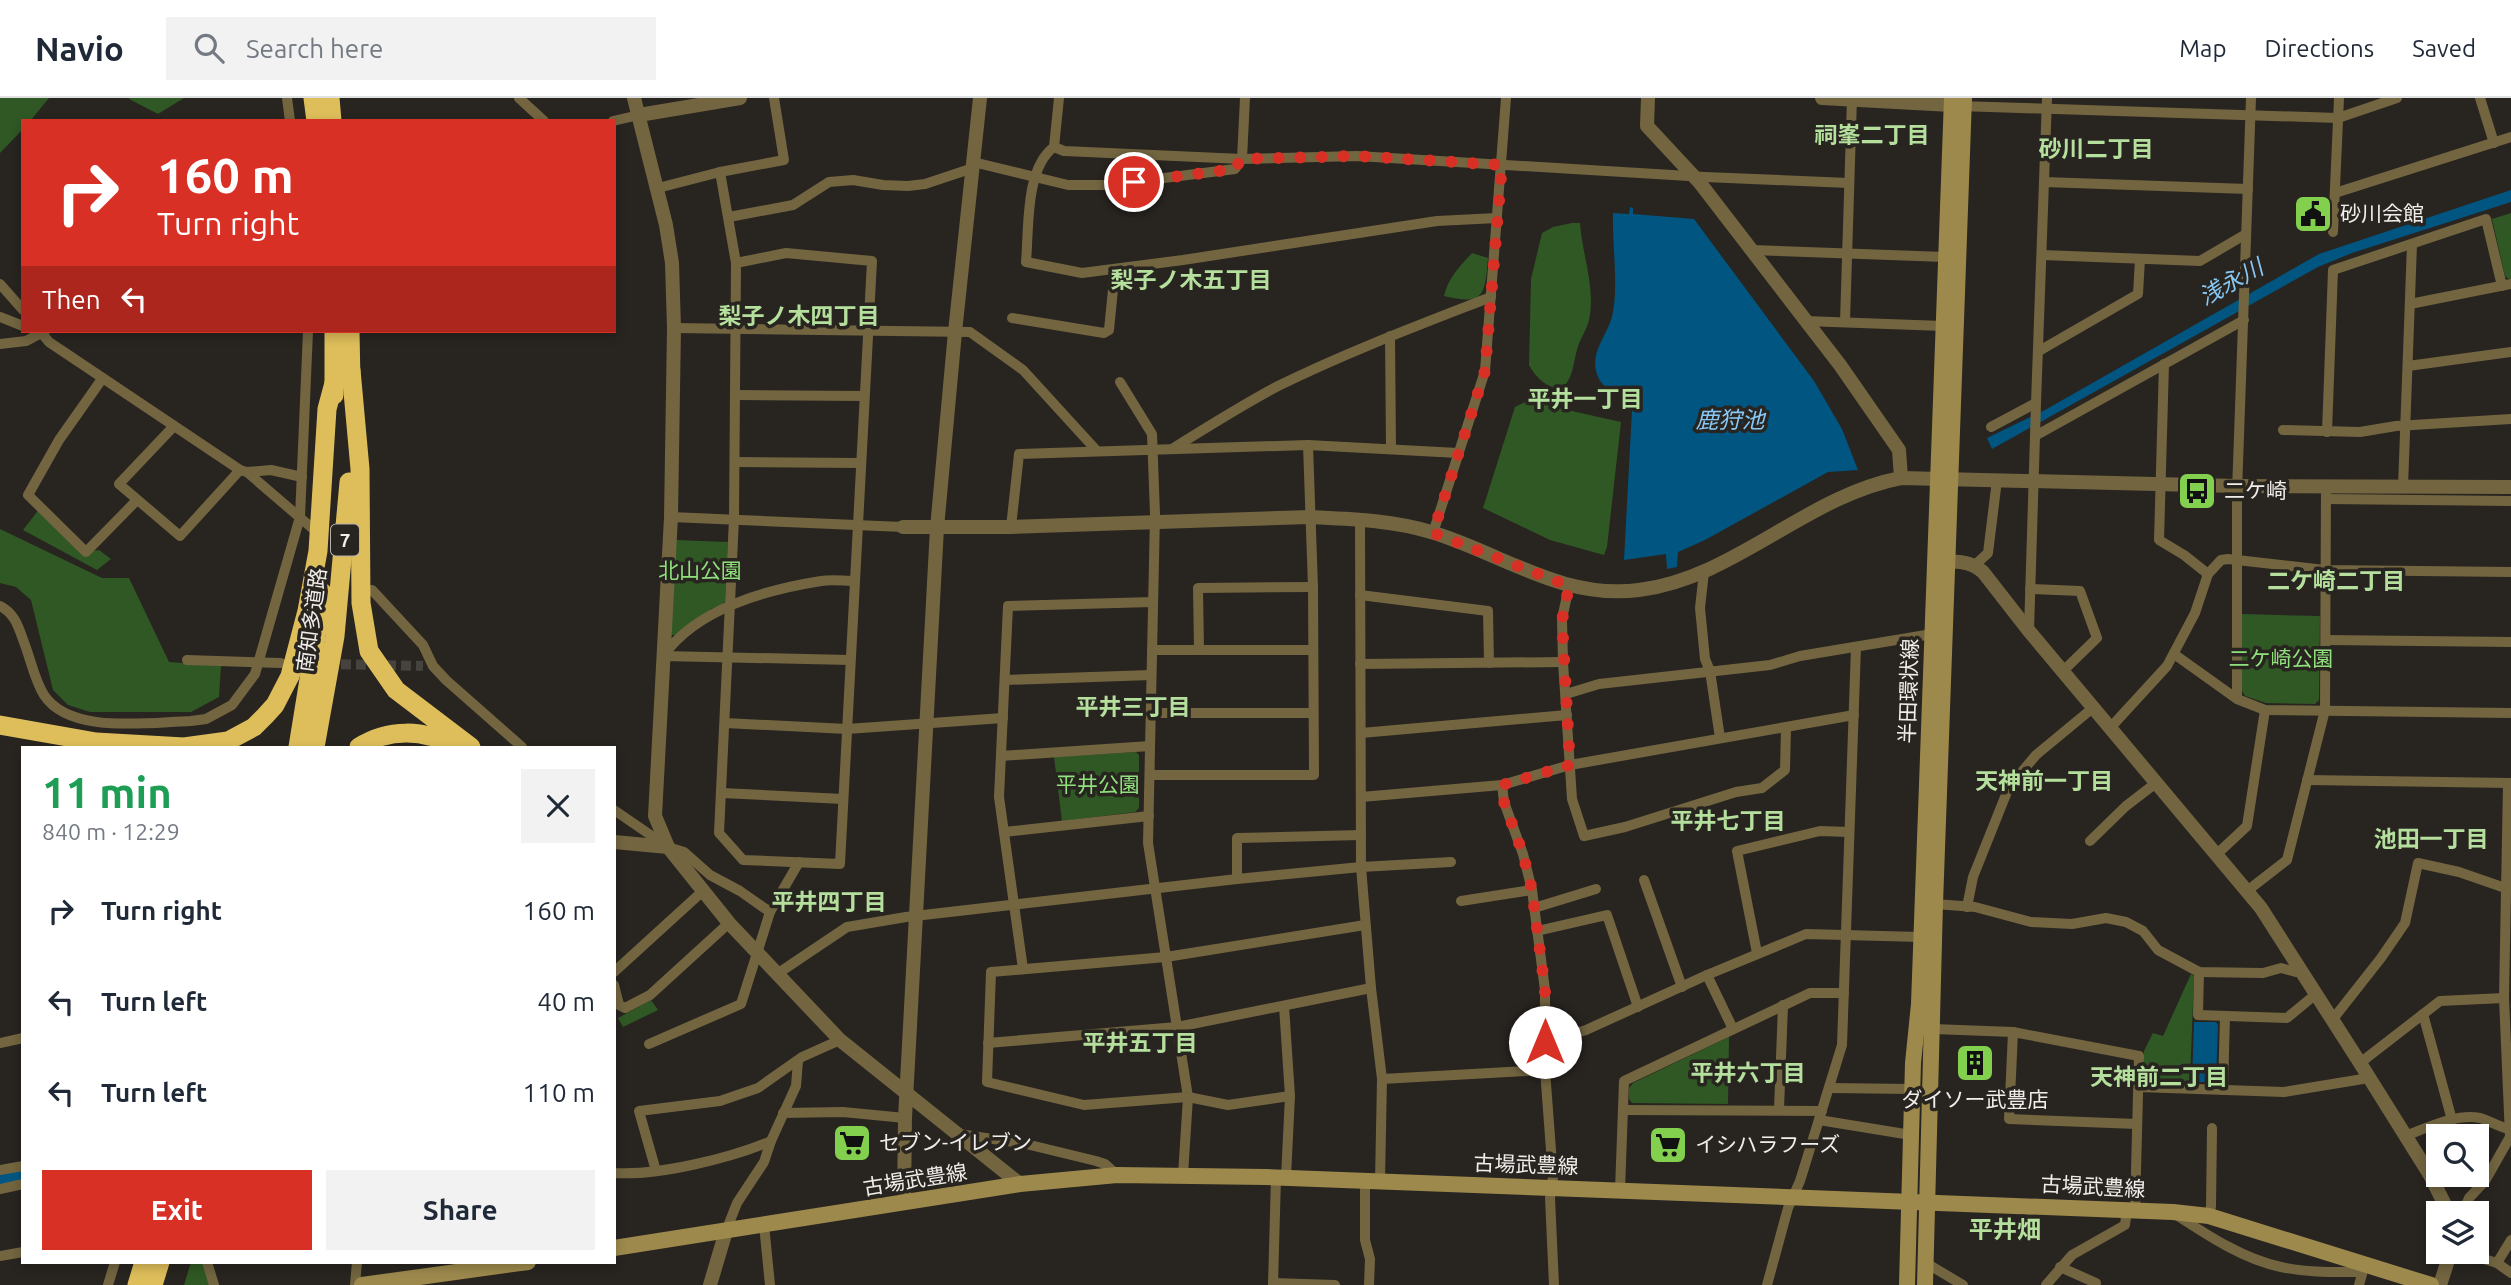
<!DOCTYPE html>
<meta charset="utf-8">
<style>
:root{--surface:#fff;--page:#f2f2f3;--text:#1f2937;--muted:#747a83;--line:#e0e1e3;--accent:#d93025}
body{margin:0;font-family:Ubuntu,"Noto Sans JP",sans-serif;background:var(--page);color:var(--text);height:100vh;display:flex;flex-direction:column;font-size:26px;white-space:nowrap}
*{box-sizing:border-box;margin:0}
p{font-size:23px;color:var(--muted)}
.icon{flex:none;width:38px;height:38px;fill:none;stroke:currentColor;stroke-width:2;stroke-linecap:round;stroke-linejoin:round}
.map{position:relative;flex:1;overflow:hidden}
.panel{position:absolute;left:21px;top:648px;width:595px;height:518px;display:flex;flex-direction:column;background:var(--surface);border-radius:0px;box-shadow:0 4px 10px #0003}
.panel>*{flex:none}
.banner{position:absolute;left:21px;top:21px;width:595px;height:214px;border-radius:0px;box-shadow:0 4px 10px #0003;background:#d93025;color:#fff;overflow:hidden}
.tools{position:absolute;left:2426px;top:1026px;display:grid;gap:14px}
.tools a{display:grid;place-items:center;width:63px;height:63px;border-radius:0px;background:var(--surface);box-shadow:0 4px 10px #0003;font-size:35px}
.pin{position:absolute;display:grid;place-items:center;width:60px;height:60px;color:#fff;margin:-30px;border:4px solid #fff;border-radius:50%;box-shadow:0 2px 7px #0007}
.me{position:absolute;width:77px;margin:-38px;rotate:0deg;stroke-linejoin:round;filter:drop-shadow(0 0 5px #0008)}
.turn{display:flex;align-items:center;gap:24px;height:147px;padding:0 21px;font-size:32px}
.turn .icon{width:91px;height:91px;stroke-width:2.5}
.turn b{display:block;font-size:49px;line-height:60px}
.then{display:flex;align-items:center;height:66px;padding:0 21px;background:#0003;gap:14px;font-size:26px}
.round{display:grid;place-items:center;flex:none;width:74px;height:74px;border-radius:0px;background:var(--page)}
.headline{display:flex;align-items:center;justify-content:space-between;height:119px;padding:0 21px}
h1{font-size:42px;font-weight:700;line-height:52px;color:#1e9e55}
.primary-button{display:flex;gap:14px;margin-top:auto;padding:14px 21px}
.primary-button a{flex:1;height:80px;border-radius:0px;background:var(--accent);color:#fff;font-size:28px;font-weight:700;line-height:80px;text-align:center}
.primary-button a+a{background:var(--page);color:var(--text)}
ul{padding:0;list-style:none}
li{display:flex;align-items:center;gap:21px;height:91px;padding:0 21px}
li div{flex:1}
li b{display:block;font-size:26px}
li em{font-style:normal}
header{display:flex;align-items:center;gap:42px;box-sizing:border-box;height:98px;padding:0 35px;background:var(--surface);border-bottom:2px solid var(--line)}
header strong{font-size:33px}
nav{display:flex;gap:38px;margin-inline-start:auto;font-size:24px}
.search{width:490px;height:63px;background:var(--page);display:flex;align-items:center;gap:18px;box-sizing:border-box;padding:0 24px;border-radius:0px;color:var(--muted);font-size:26px}
.map>svg:first-child{display:block}
.green{fill:#2f5824}
.water{fill:#005681}
.lines{fill:none;stroke-linecap:round;stroke-linejoin:round}
.river{stroke:#005681;stroke-width:19}
.minor-tunnel{stroke:#46423e;stroke-width:10;stroke-dasharray:10 5;stroke-linecap:butt}
.minor{stroke:#726540;stroke-width:10}
.tertiary{stroke:#726540;stroke-width:14}
.secondary{stroke:#9d894c;stroke-width:16}
.motorway{stroke:#debe5b;stroke-width:19}
.route{stroke:#d93025;stroke-width:12;stroke-dasharray:0 21.6}
.labels{text-anchor:middle;stroke-width:7;stroke-linejoin:round;paint-order:stroke}
.shield{fill:#282420;stroke:#b4b1ad;stroke-width:2}
.shield-label{font-size:19px;font-weight:bold;fill:#f0edea}
.poi-label{font-size:21px;fill:#f0edea;stroke:#282420;text-anchor:start}
.park-label{font-size:21px;fill:#90e07d;stroke:#282420}
.street-label{font-size:21px;fill:#f0edea;stroke:#282420}
.neighbourhood-label{font-size:23px;font-weight:bold;fill:#b4df9c;stroke:#282420}
.water-label{font-size:23px;font-style:italic;fill:#87c8f5;stroke:#282420}
.quarter-label{font-size:24px;font-weight:bold;fill:#b4df9c;stroke:#282420}
</style>
<header>
<strong>Navio</strong>
<div class="search"><svg class="icon" aria-label="search" viewBox="0 0 24 24"><circle cx="10" cy="10" r="6"/><path d="M15 15l6 6"/></svg>Search here</div>
<nav><a>Map</a><a>Directions</a><a>Saved</a></nav>
</header>
<div class="map">
<svg width="2511" height="1187" viewBox="0 0 2511 1187">
<rect width="100%" height="100%" fill="#282420"/>
<g class="green">
<polygon points="0,0 49,0 30,23 23,23 23,31 0,55"/>
<polygon points="184,0 158,16 129,1 129,0"/>
<polygon points="2511,115 2511,181 2509,181 2505,178 2492,121"/>
<path d="M1572,125H1580C1582,156 1596,191 1589,222C1587,232 1579,242 1577,252C1573,266 1573,282 1561,291C1547,290 1536,280 1529,267L1531,181L1542,135L1553,129Z"/>
<path d="M1472,155L1488,160C1485,196 1485,208 1444,198C1448,180 1460,168 1472,155Z"/>
<polygon points="1527,303 1621,324 1607,449 1604,457 1550,442 1483,410 1515,309"/>
<polygon points="40,410 86,454 99,452 111,461 97,472 23,432"/>
<polygon points="0,431 102,480 129,480 169,564 221,568 219,599 191,614 90,614 68,607 53,592 31,502 16,489 0,485"/>
<path d="M676,442L728,444L725,503C721,508 717,508 711,511C700,519 689,527 679,537H671Z"/>
<polygon points="2242,516 2320,518 2319,602 2315,606 2266,605 2245,598 2242,593"/>
<polygon points="1136,654 1139,657 1139,710 1135,714 1062,723 1054,659"/>
<polygon points="2191,876 2194,878 2190,983 2148,983 2144,980 2144,953 2153,935 2163,938"/>
<polygon points="651,902 658,912 623,929 618,920"/>
<polygon points="1729,939 1728,1006 1632,1005 1629,1001 1629,990 1633,985"/>
<polygon points="191,1164 207,1164 214,1187 184,1187"/>
</g>
<g class="water">
<polygon points="2511,92 2511,104 2352,155 2318,169 1992,351 1987,340 2045,312 2319,156"/>
<path d="M1630,109L1633,110V116L1694,121L1814,283L1842,331L1858,372L1828,374L1705,442L1678,454L1677,469L1667,471L1666,456L1624,462L1632,312H1639V307C1629,296 1607,297 1599,281C1587,257 1606,240 1612,219C1619,191 1612,145 1613,115L1629,116Z"/>
<polygon points="2194,924 2216,924 2218,927 2216,982 2213,984 2192,984"/>
</g>
<g class="lines">
<polyline class="river" points="0,1081 23,1077"/>
<polyline class="minor-tunnel" points="326,566 423,568"/>
<g class="minor">
<polyline points="287,0 290,23"/>
<polyline points="519,0 544,23"/>
<path d="M1059,0L1054,49C1025,70 1029,131 1026,164L1082,175L1183,162L1437,123L1497,120"/>
<polyline points="2480,0 2494,45"/>
<polyline points="1959,8 2338,20 2397,0"/>
<polyline points="613,23 639,17"/>
<polyline points="1054,49 1064,53 1242,61 1357,58 1705,79 1849,85"/>
<polyline points="973,64 1068,87 1109,87 1235,71 1242,61 1245,0"/>
<polyline points="720,74 736,165 734,421 719,735 743,762 840,766 872,163 786,155 736,165"/>
<polyline points="2044,84 2248,91"/>
<polyline points="658,90 720,74 784,62 774,0"/>
<polyline points="2335,95 2511,39"/>
<polyline points="729,119 793,107 829,84 853,82 883,87 908,88 925,86 973,70"/>
<polyline points="2333,134 2339,0"/>
<polyline points="1752,152 1945,159"/>
<polyline points="2042,157 2200,163 2246,136"/>
<polyline points="0,186 23,212"/>
<polyline points="2410,206 2511,186"/>
<polyline points="0,219 23,228"/>
<polyline points="1012,220 1104,235 1109,232 1115,171"/>
<polyline points="1805,223 1943,228"/>
<polyline points="1845,224 1852,0"/>
<polyline points="674,230 970,234 1023,272 1097,353"/>
<polyline points="40,233 49,244 240,372 247,374 319,436"/>
<polyline points="1390,238 1391,351"/>
<polyline points="0,246 26,243 45,233"/>
<polyline points="2039,253 2138,196 2140,161"/>
<polyline points="2164,266 2159,442 2184,457 2208,476"/>
<polyline points="2408,268 2511,254"/>
<polyline points="102,281 59,342 28,397 86,454 137,402"/>
<polyline points="1120,284 1152,336 1155,416 1148,745 1188,999 1183,1077"/>
<polyline points="736,297 864,298"/>
<polyline points="174,328 119,386 180,438 240,372"/>
<polyline points="1991,329 2036,305 2047,0"/>
<polyline points="2283,332 2360,334 2396,328 2511,321"/>
<polyline points="2327,334 2333,172 2486,121 2502,188"/>
<polyline points="2035,338 2036,305"/>
<path d="M1172,351C1207,329 1242,307 1278,288C1347,254 1419,227 1491,199"/>
<polyline points="735,364 860,365"/>
<polyline points="247,374 271,372 302,379"/>
<polyline points="2403,389 2412,146"/>
<polyline points="2326,401 2511,403"/>
<polyline points="671,419 903,429"/>
<polyline points="1360,421 1361,769 1371,890 1382,981 1380,1083"/>
<polyline points="1011,429 1019,356 1308,347 1458,355"/>
<polyline points="1433,435 1485,273 1506,0"/>
<polyline points="1975,467 1988,455 1997,382"/>
<polyline points="1704,474 1700,510 1705,561 1710,573 1720,640"/>
<polyline points="1569,488 1562,521 1563,564 1572,701 1584,738 1625,729 1736,694 1762,690 1785,672 1786,630"/>
<polyline points="2030,491 2080,493 2097,540 2063,573"/>
<polyline points="372,492 423,547 433,568 446,582 522,649"/>
<polyline points="1360,497 1488,513 1489,565"/>
<path d="M0,508C16,516 19,531 25,547C31,563 35,583 44,597C70,637 149,624 191,623L206,621L232,607L255,576L300,419L308,233"/>
<polyline points="2029,533 2035,338 2244,222"/>
<polyline points="2326,542 2511,544"/>
<polyline points="1152,552 1313,552"/>
<polyline points="1199,552 1198,490 1313,489"/>
<polyline points="2174,556 2237,601 2265,612 2511,615"/>
<path d="M663,558C698,510 765,492 821,483C832,481 844,483 854,483"/>
<polyline points="663,558 850,562"/>
<polyline points="187,562 281,565"/>
<polyline points="1360,566 1563,564"/>
<polyline points="1005,582 1151,577"/>
<polyline points="1566,596 1599,586 1770,567 1800,558 1932,536"/>
<polyline points="2237,601 2237,394 2251,0"/>
<polyline points="1151,615 1313,615"/>
<polyline points="725,625 847,631 1003,620"/>
<polyline points="2111,629 2167,568 2195,515 2208,476 2221,462 2228,461 2325,472 2511,474"/>
<polyline points="1361,635 1567,617"/>
<polyline points="1001,658 1150,648"/>
<polyline points="1150,677 1314,677 1313,489 1308,347"/>
<polyline points="2307,682 2511,685"/>
<polyline points="1502,687 1504,704 1523,756 1532,792 1545,892 1545,972 1553,1079 1550,1100 1554,1187"/>
<polyline points="722,695 843,701"/>
<polyline points="1361,699 1502,687 1570,667 1854,617"/>
<polyline points="614,712 668,749 684,754 710,777 740,793 770,814"/>
<polyline points="1004,734 1149,718"/>
<polyline points="2090,743 2126,708 2156,685"/>
<polyline points="2217,756 2247,728 2265,612"/>
<polyline points="1237,781 1237,740 1361,737"/>
<polyline points="1644,782 1682,889"/>
<polyline points="2247,793 2287,762 2325,612 2326,388"/>
<polyline points="1461,803 1532,792"/>
<polyline points="1935,806 1975,809 2031,824 2072,826 2106,820 2126,824 2143,833 2158,852 2199,874 2263,875 2281,870 2296,874 2301,871"/>
<polyline points="1967,809 1973,779 2009,689 2036,657 2094,609"/>
<polyline points="1534,810 1596,791"/>
<polyline points="1537,833 1607,817 1638,909"/>
<polyline points="1757,855 1737,753 1820,733 1849,734"/>
<polyline points="1023,871 999,699 1008,508 1153,504"/>
<polyline points="614,874 704,792"/>
<polyline points="2199,874 2198,917 2287,920 2316,896"/>
<polyline points="777,876 847,829 906,819 1237,781 1361,769 1451,764"/>
<polyline points="1707,877 1733,931"/>
<polyline points="614,887 619,907 625,910 650,897 729,825"/>
<polyline points="1284,908 1290,998 1286,1079"/>
<polyline points="2423,916 2452,1022"/>
<polyline points="2333,921 2381,860 2405,825 2418,765 2459,774 2511,792"/>
<polyline points="1933,931 2013,934 2139,958 2135,1111"/>
<polyline points="2013,934 2009,1021 2137,1026"/>
<polyline points="1545,944 1586,932 1707,877 1806,836 1921,839"/>
<polyline points="0,945 23,940"/>
<polyline points="988,945 1177,929 1371,890"/>
<polyline points="649,946 741,906 770,814 799,764"/>
<polyline points="2360,965 2440,903 2504,900"/>
<polyline points="1382,981 1545,972"/>
<polyline points="2138,989 2284,994 2369,980"/>
<polyline points="1829,990 1912,991"/>
<polyline points="2223,992 2225,918"/>
<polyline points="1290,998 1228,1007 1188,999 1084,1007 987,984 991,874 1166,859 1365,827"/>
<polyline points="1779,1011 1783,907"/>
<polyline points="1623,1012 1822,1013"/>
<polyline points="783,1015 843,1014 905,1020"/>
<polyline points="1819,1022 1911,1037"/>
<polyline points="959,1036 1026,1046 1096,1063 1105,1066 1117,1077"/>
<path d="M2405,1038C2427,1030 2456,1015 2480,1020C2491,1023 2500,1030 2511,1031"/>
<polyline points="0,1072 23,1068"/>
<polyline points="656,1073 639,1013 720,1003 758,990 802,959 840,942"/>
<path d="M614,1075C658,1078 731,1060 771,1043"/>
<polyline points="1365,1082 1365,1142 1370,1161 1369,1187"/>
<polyline points="0,1091 23,1086"/>
<polyline points="1620,1092 1624,983 1810,895 1844,895"/>
<polyline points="2462,1115 2469,1100 2485,1083 2510,1039 2504,900 2508,685"/>
<path d="M2175,1116C2207,1137 2243,1161 2281,1169C2308,1175 2335,1174 2362,1174"/>
<polyline points="2209,1118 2211,1108 2212,1030"/>
<polyline points="764,1127 770,1187"/>
<polyline points="726,1133 737,1105 764,1064 771,1043 796,988 798,963"/>
<polyline points="2458,1153 2497,1165 2511,1175"/>
<polyline points="0,1158 23,1154"/>
<polyline points="207,1164 214,1187"/>
<polyline points="1926,1165 1963,1187"/>
<polyline points="2497,1165 2511,1142"/>
<polyline points="2060,1169 2096,1185"/>
<polyline points="1273,1185 1335,1187"/>
<polyline points="108,1187 115,1164"/>
<polyline points="355,1187 357,1164"/>
<polyline points="1273,1187 1276,1079"/>
<polyline points="1767,1187 1788,1110 1800,1083 1842,947 1856,549"/>
<polyline points="2046,1187 2072,1157 2125,1127 2127,1111"/>
<polyline points="2359,1187 2364,1169"/>
</g>
<g class="tertiary">
<polyline points="634,0 666,127 672,165 674,230 671,419 655,718 668,749 729,825 840,942 1020,1086"/>
<polyline points="1648,0 1647,28 1700,85 1840,267 1899,352 1901,380"/>
<polyline points="1822,0 1951,7"/>
<polyline points="639,17 740,0"/>
<path d="M903,429H1011L1310,419C1351,421 1391,422 1431,434C1501,455 1562,502 1639,492C1735,480 1806,398 1901,380L2237,388L2511,389"/>
<path d="M1948,463C1962,464 1972,464 1983,474L2029,533L2261,810L2360,965L2430,1077L2449,1115"/>
<polyline points="614,744 668,749"/>
<polyline points="904,1105 905,1020 937,430 955,234 980,0"/>
<polyline points="710,1187 726,1133"/>
<polyline points="2440,1187 2451,1153"/>
</g>
<g class="secondary">
<polyline points="614,1150 1020,1086 1117,1077 1266,1079 2173,1114 2209,1118 2431,1187"/>
<polyline points="362,1187 528,1164"/>
<polyline points="1907,1187 1913,965 1919,906 1952,0"/>
<polyline points="1925,1187 1935,806 1964,0"/>
</g>
<g class="motorway">
<polyline points="313,0 316,23"/>
<polyline points="330,0 332,23"/>
<polyline points="334,233 334,297"/>
<polyline points="350,233 351,284"/>
<polyline points="351,272 360,371 361,505 369,553 396,592 471,649"/>
<polyline points="0,627 96,644 184,649 228,643 254,629 265,618 275,607 290,578 307,513 318,453 327,311 334,285"/>
<polyline points="298,649 323,495"/>
<polyline points="315,649 335,538 349,384"/>
<path d="M359,649C387,631 425,630 453,649"/>
<polyline points="137,1187 144,1164"/>
<polyline points="153,1187 160,1164"/>
</g>
</g>
<g class="lines">
<polyline class="route" points="1134,84 1235,71 1241,61 1357,58 1502,67 1485,273 1433,435 1569,488 1562,522 1570,667 1502,687 1504,704 1523,756 1532,792 1545,892 1545,944"/>
</g>
<defs>
<symbol id="civic-square" viewBox="-11 -11 22 22"><rect x="-9" y="-9" width="18" height="18" rx="4" fill="#83d04f" stroke="#282420"/><path d="M-.6-6.5H3V-4.5H.6V-3L4-1V1h2V6H-6V1h2V-1L-.6-3ZM-1.2 2.5V6h2.4V2.5Z" fill="#111"/></symbol>
<symbol id="bus-square" viewBox="-11 -11 22 22"><rect x="-9" y="-9" width="18" height="18" rx="4" fill="#83d04f" stroke="#282420"/><path d="M-5-6H5V4H4V6H2V4H-2V6H-4V4H-5ZM-3.5-4V0h7V-4ZM-3.5 1.2v1.5H-2V1.2ZM2 1.2v1.5H3.5V1.2Z" fill="#111"/></symbol>
<symbol id="building-square" viewBox="-11 -11 22 22"><rect x="-9" y="-9" width="18" height="18" rx="4" fill="#83d04f" stroke="#282420"/><path d="M-4-6H4V6H1V3H-1V6H-4ZM-2.5-4.3h1.7v1.8h-1.7ZM.8-4.3h1.7v1.8H.8ZM-2.5-1h1.7V.8h-1.7ZM.8-1h1.7V.8H.8Z" fill="#111"/></symbol>
<symbol id="supermarket-square" viewBox="-11 -11 22 22"><rect x="-9" y="-9" width="18" height="18" rx="4" fill="#83d04f" stroke="#282420"/><path d="M-6-5.5h2.5l.6 2H6L4.5 2H-2.5L-4.4-4H-6ZM-1.5 3.2a1.3 1.3 0 1 0 .1 0ZM3 3.2a1.3 1.3 0 1 0 .1 0Z" fill="#111"/></symbol>
</defs>
<g fill-rule="evenodd">
<use href="#civic-square" x="2291" y="94" width="44" height="44"/>
<use href="#bus-square" x="2175" y="371" width="44" height="44"/>
<use href="#building-square" x="1953" y="943" width="44" height="44"/>
<use href="#supermarket-square" x="830" y="1023" width="44" height="44"/>
<use href="#supermarket-square" x="1646" y="1025" width="44" height="44"/>
</g>
<g class="labels">
<rect class="shield" x="331" y="426.5" width="28" height="31" rx="5"/>
<g class="shield-label">
<text x="345" y="449">7</text>
</g>
<g class="poi-label">
<text x="2340" y="123">砂川会館</text>
<text x="2224" y="400">二ケ崎</text>
<text x="1975" y="1009" text-anchor="middle">ダイソー武豊店</text>
<text x="879" y="1052">セブン-イレブン</text>
<text x="1695" y="1054">イシハラフーズ</text>
</g>
<g class="park-label">
<text x="700" y="480">北山公園</text>
<text x="2281" y="568">二ケ崎公園</text>
<text x="1098" y="694">平井公園</text>
</g>
<g class="street-label">
<text transform="translate(312 522) rotate(-82)" y="7">南知多道路</text>
<text transform="translate(1909 593) rotate(-88)" y="7">半田環状線</text>
<text transform="translate(1526 1067) rotate(2)" y="7">古場武豊線</text>
<text transform="translate(915 1082) rotate(-9)" y="7">古場武豊線</text>
<text transform="translate(2093 1089) rotate(3)" y="7">古場武豊線</text>
</g>
<g class="neighbourhood-label">
<text x="1872" y="45">祠峯二丁目</text>
<text x="2096" y="59">砂川二丁目</text>
<text x="1191" y="190">梨子ノ木五丁目</text>
<text x="799" y="226">梨子ノ木四丁目</text>
<text x="1585" y="309">平井一丁目</text>
<text x="2336" y="491">二ケ崎二丁目</text>
<text x="1133" y="617">平井三丁目</text>
<text x="2044" y="691">天神前一丁目</text>
<text x="1728" y="731">平井七丁目</text>
<text x="2431" y="749">池田一丁目</text>
<text x="829" y="812">平井四丁目</text>
<text x="1140" y="953">平井五丁目</text>
<text x="1748" y="983">平井六丁目</text>
<text x="2159" y="987">天神前二丁目</text>
</g>
<g class="water-label">
<text transform="translate(2231 184) rotate(-29)" y="8">浅永川</text>
<text x="1730" y="330">鹿狩池</text>
</g>
<g class="quarter-label">
<text x="2005" y="1140">平井畑</text>
</g>
</g>
</svg>
<div class="tools">
<a><svg class="icon" aria-label="search" viewBox="0 0 24 24"><circle cx="10" cy="10" r="6"/><path d="M15 15l6 6"/></svg></a>
<a><svg class="icon" aria-label="layers" viewBox="0 0 24 24"><path d="M12 4l9 5-9 5-9-5zM3 14l9 5 9-5"/></svg></a>
</div>
<div class="pin" style="left:1134px;top:84px;background:#d93025"><svg class="icon" aria-label="arrive" viewBox="0 0 24 24"><path d="M6 21V4h12l-3 4 3 4H6"/></svg></div>
<svg class="me" style="left:1545px;top:944px" viewBox="-20 -20 40 40"><circle r="19" fill="#fff"/><path d="M0-13L10 11 0 6-10 11z" fill="#d93025"/></svg>
<div class="banner">
<div class="turn"><svg class="icon" aria-label="right" viewBox="0 0 24 24"><path d="M7 20v-9h11M14 6l5 5-5 5"/></svg><div><b>160 m</b>Turn right</div></div>
<div class="then">Then<svg class="icon" aria-label="left" viewBox="0 0 24 24"><path d="M17 20v-9H6M10 6l-5 5 5 5"/></svg></div>
</div>
<section class="panel">
<div class="headline"><div><h1>11 min</h1><p>840 m · 12:29</p></div><a class="round"><svg class="icon" aria-label="close" viewBox="0 0 24 24"><path d="M6 6l12 12M18 6L6 18"/></svg></a></div>
<ul>
<li><svg class="icon" aria-label="right" viewBox="0 0 24 24"><path d="M7 20v-9h11M14 6l5 5-5 5"/></svg><div><b>Turn right</b></div><em>160 m</em></li>
<li><svg class="icon" aria-label="left" viewBox="0 0 24 24"><path d="M17 20v-9H6M10 6l-5 5 5 5"/></svg><div><b>Turn left</b></div><em>40 m</em></li>
<li><svg class="icon" aria-label="left" viewBox="0 0 24 24"><path d="M17 20v-9H6M10 6l-5 5 5 5"/></svg><div><b>Turn left</b></div><em>110 m</em></li>
</ul>
<div class="primary-button"><a>Exit</a><a>Share</a></div>
</section>
</div>
